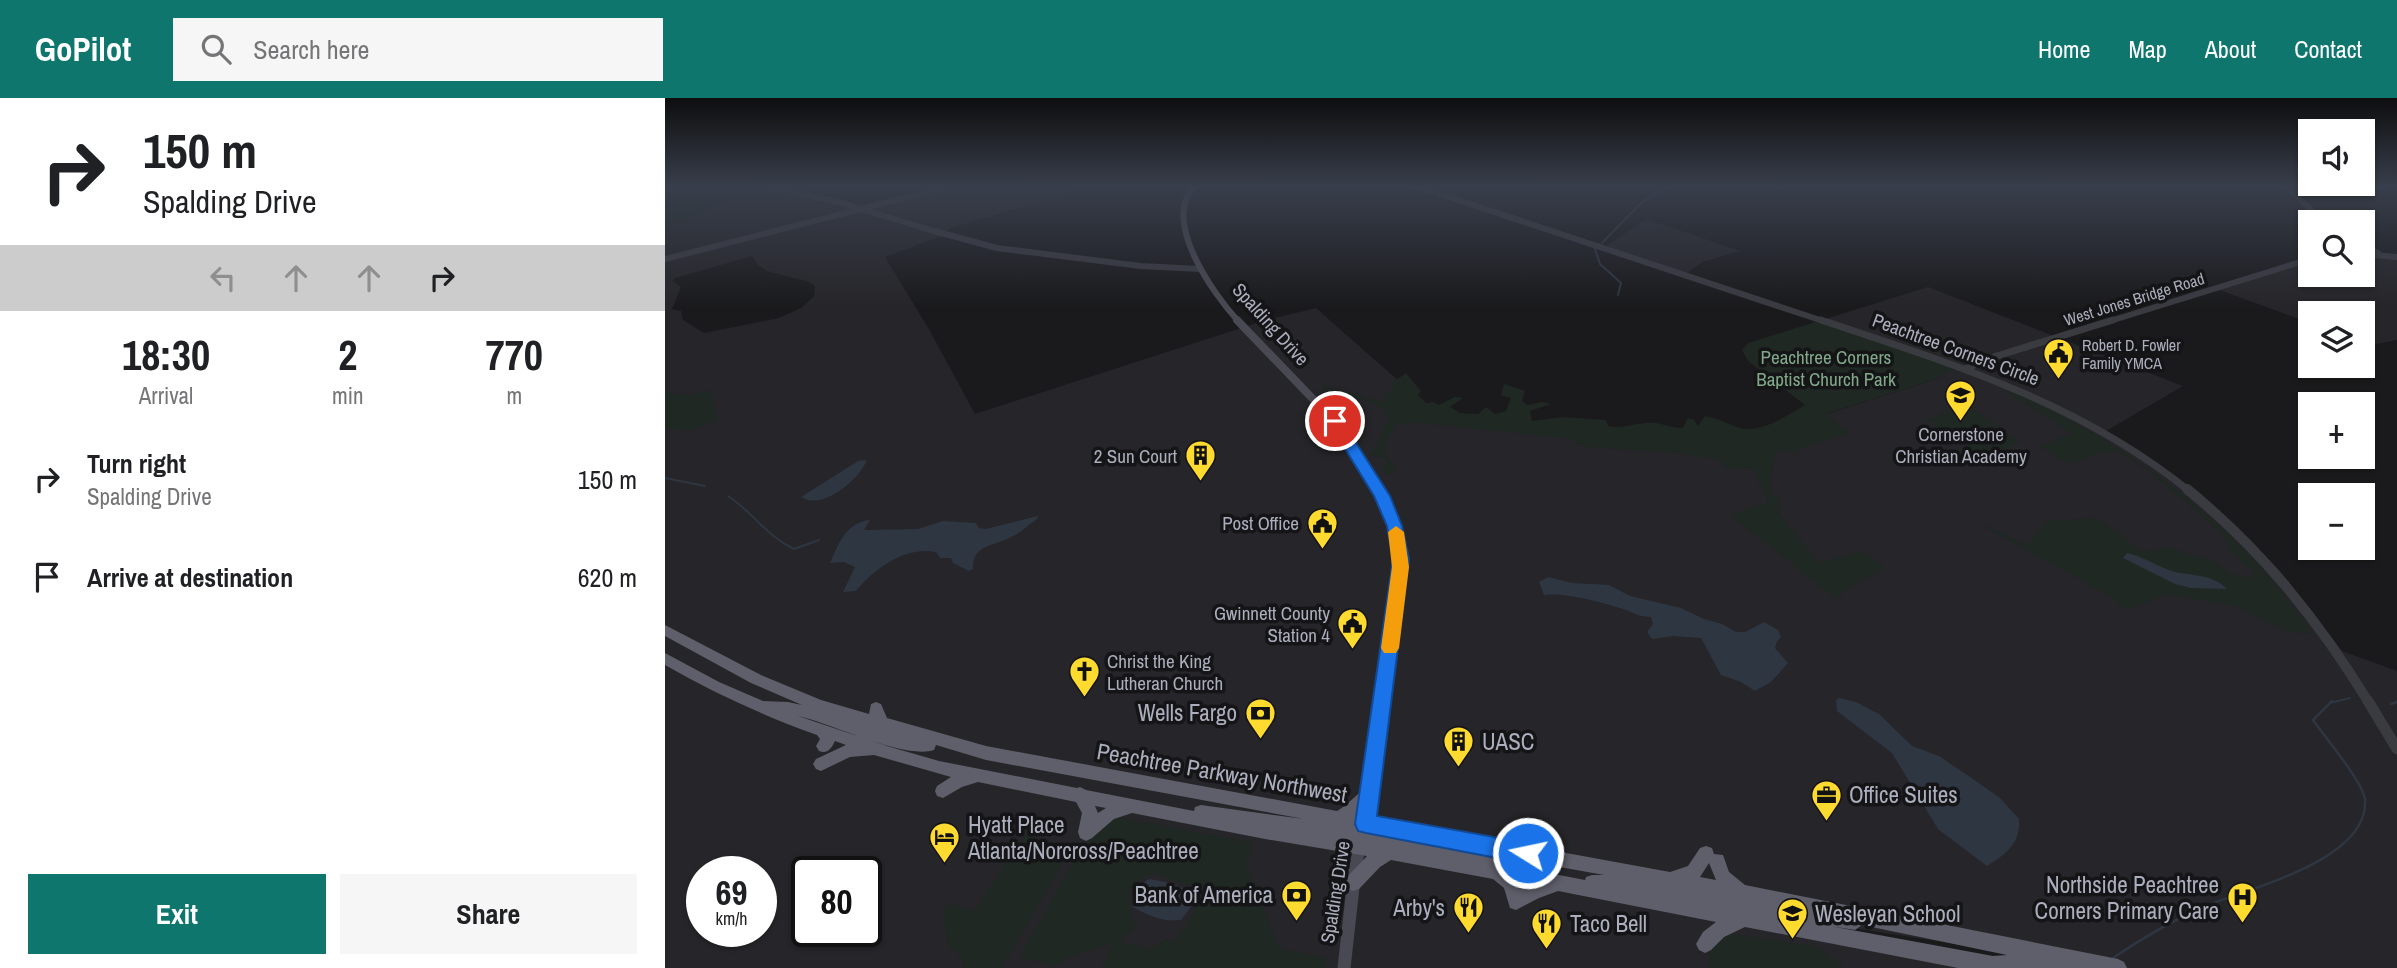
<!DOCTYPE html>
<meta charset="utf-8">
<style>
:root{--surface:#fff;--page:#f6f6f6;--text:#202124;--muted:#757577;--accent:#0f766e}
body{margin:0;font-family:"Archivo Narrow",sans-serif;background:var(--page);color:var(--text);height:100vh;display:flex;flex-direction:column;font-size:26px;white-space:nowrap}
*{box-sizing:border-box;margin:0}
p{font-size:23px;color:var(--muted)}
.icon{flex:none;width:38px;height:38px;fill:none;stroke:currentColor;stroke-width:2;stroke-linecap:round;stroke-linejoin:round}
.map{position:relative;flex:1;overflow:hidden}
.side{display:flex;flex-direction:column;background:var(--surface);width:665px}
.side>*{flex:none}
.banner{background:#fff;color:var(--text);overflow:hidden}
.buttons{position:absolute;left:1633px;top:21px;display:grid;gap:14px}
.buttons a{display:grid;place-items:center;width:77px;height:77px;border-radius:0px;background:var(--surface);box-shadow:0 2px 5px #0004;font-size:35px}
.speed{position:absolute;left:21px;top:758px;display:flex;gap:14px;font-size:35px;font-weight:700;text-align:center}
.speed>*{display:grid;place-content:center;width:91px;height:91px;border-radius:50%;background:var(--surface);box-shadow:0 2px 5px #0004;line-height:1}
.speed small{font-size:18px;font-weight:400}
.speed .limit{border:4px solid #111;border-radius:10px;background:#fff;color:#111}
.pin{position:absolute;display:grid;place-items:center;width:60px;height:60px;color:#fff;margin:-30px;border:4px solid #fff;border-radius:50%;box-shadow:0 2px 7px #0007}
.me{position:absolute;width:77px;margin:-38px;rotate:280deg;stroke-linejoin:round;filter:drop-shadow(0 0 5px #0008)}
.turn{display:flex;align-items:center;gap:24px;height:147px;padding:0 28px;font-size:32px}
.turn .icon{width:91px;height:91px;stroke-width:2.5}
.turn b{display:block;font-size:49px;line-height:60px}
.lanes{display:flex;align-items:center;height:66px;padding:0 28px;background:#0003;justify-content:center;gap:35px;direction:ltr}
.lanes .off{opacity:.35}
.eta{display:flex;justify-content:space-evenly;align-items:center;height:119px;text-align:center}
.eta b{font-size:42px;font-weight:700;line-height:49px}
.primary-button{display:flex;gap:14px;margin-top:auto;padding:14px 28px}
.primary-button a{flex:1;height:80px;border-radius:0px;background:var(--accent);color:#fff;font-size:28px;font-weight:700;line-height:80px;text-align:center}
.primary-button a+a{background:var(--page);color:var(--text)}
ul{padding:0;list-style:none}
li{display:flex;align-items:center;gap:21px;height:98px;padding:0 28px}
li div{flex:1}
li b{display:block;font-size:26px}
li em{font-style:normal}
header{display:flex;align-items:center;gap:42px;box-sizing:border-box;height:98px;padding:0 35px;background:var(--accent);color:#fff}
header strong{font-size:33px}
nav{display:flex;gap:38px;margin-inline-start:auto;font-size:24px}
.search{width:490px;height:63px;background:var(--page);display:flex;align-items:center;gap:18px;box-sizing:border-box;padding:0 24px;border-radius:0px;color:var(--muted);font-size:26px}
main{display:flex;flex:1;min-height:0}
.map>svg:first-child{display:block}
.built{fill:#262529;fill-rule:evenodd}
.green{fill:#1f2822;fill-rule:evenodd}
.water{fill:#2e3642}
.lines{fill:none;stroke-linecap:round;stroke-linejoin:round}
.stream-far1{stroke:#2e3642;stroke-width:2}
.stream{stroke:#2e3642;stroke-width:2.5}
.tertiary-far3{stroke:#3a3a41;stroke-width:6}
.tertiary-far2{stroke:#3a3a41;stroke-width:7}
.tertiary-far1{stroke:#3a3a41;stroke-width:10}
.tertiary{stroke:#3a3a41;stroke-width:11}
.secondary-far3{stroke:#484952;stroke-width:6}
.secondary-far2{stroke:#484952;stroke-width:8}
.secondary-far1{stroke:#484952;stroke-width:10}
.secondary{stroke:#484952;stroke-width:13}
.trunk{fill:#5e5f6a;fill-rule:evenodd}
.route{fill:#1a73e8;stroke:#114b97;stroke-width:2}
.slow{fill:#f59e0b}
.labels{text-anchor:middle;stroke-width:7;stroke-linejoin:round;paint-order:stroke}
.far-street-label{font-size:16px;fill:#abaebc;stroke:#151417}
.far-poi-label{font-size:16px;fill:#abaebc;stroke:#151417;text-anchor:start}
.street-label{font-size:19px;fill:#abaebc;stroke:#151417}
.park-label{font-size:19px;fill:#81a98a;stroke:#151417}
.poi-label{font-size:19px;fill:#abaebc;stroke:#151417;text-anchor:end}
.near-poi-label{font-size:23px;fill:#abaebc;stroke:#151417;text-anchor:start}
.near-street-label{font-size:23px;fill:#abaebc;stroke:#151417}
</style>
<header>
<strong>GoPilot</strong>
<div class="search"><svg class="icon" aria-label="search" viewBox="0 0 24 24"><circle cx="10" cy="10" r="6"/><path d="M15 15l6 6"/></svg>Search here</div>
<nav><a>Home</a><a>Map</a><a>About</a><a>Contact</a></nav>
</header>
<main>
<section class="side">
<div class="banner">
<div class="turn"><svg class="icon" aria-label="right" viewBox="0 0 24 24"><path d="M7 20v-9h11M14 6l5 5-5 5"/></svg><div><b>150 m</b>Spalding Drive</div></div>
<div class="lanes"><svg class="icon off" aria-label="left" viewBox="0 0 24 24"><path d="M17 20v-9H6M10 6l-5 5 5 5"/></svg><svg class="icon off" aria-label="ahead" viewBox="0 0 24 24"><path d="M12 20V5M6 11l6-6 6 6"/></svg><svg class="icon off" aria-label="ahead" viewBox="0 0 24 24"><path d="M12 20V5M6 11l6-6 6 6"/></svg><svg class="icon" aria-label="right" viewBox="0 0 24 24"><path d="M7 20v-9h11M14 6l5 5-5 5"/></svg></div>
</div>
<div class="eta">
<div><b>18:30</b><p>Arrival</p></div>
<div><b>2</b><p>min</p></div>
<div><b>770</b><p>m</p></div>
</div>
<ul>
<li><svg class="icon" aria-label="right" viewBox="0 0 24 24"><path d="M7 20v-9h11M14 6l5 5-5 5"/></svg><div><b>Turn right</b><p>Spalding Drive</p></div><em>150 m</em></li>
<li><svg class="icon" aria-label="arrive" viewBox="0 0 24 24"><path d="M6 21V4h12l-3 4 3 4H6"/></svg><div><b>Arrive at destination</b></div><em>620 m</em></li>
</ul>
<div class="primary-button"><a>Exit</a><a>Share</a></div>
</section>
<div class="map">
<svg width="1732" height="870" viewBox="0 0 1732 870">
<rect width="100%" height="100%" fill="#1a1a1c"/>
<g class="built">
<path d="M290,88H402L409,94L285,130L279,137L220,159L265,233L310,316L601,222L651,210L770,315L847,326L1084,341L1274,280L1157,222L1263,189L1518,288L1441,333L1533,393L1569,427L1616,474L1677,553L1732,573V870H1404L1355,856L1073,812L1339,870H0V126L24,119L93,89L202,112ZM87,158L92,166L102,173L144,184L150,188L149,198L136,210L114,220L39,235L18,222L16,213L7,211L16,189L8,183L10,180ZM37,774H96V833H37ZM142,774H201V833H142Z"/>
<polygon points="982,121 1075,153 1037,164 1021,176 938,150"/>
<polygon points="1698,156 1732,159 1732,242 1706,247 1698,244 1698,215 1645,215 1645,225 1552,191 1645,162 1645,177 1698,177"/>
</g>
<g class="green">
<polygon points="0,88 90,88 93,89 24,119 0,126"/>
<path d="M1157,222L1289,270L1274,280L1161,316L1185,335L1132,351V356L1117,351L1110,356L1105,385L1107,396L1117,403L1111,412L1154,465L1198,453L1220,470L1184,490L1172,501L1067,419L1079,411L1103,405L1100,389L1094,388L1090,371L1062,370L1051,360L1027,358L1026,356L924,349L911,346L910,341L744,324L742,327L732,325L719,346L721,348L718,351L732,375L721,376L717,366H722L720,360L704,357L713,346L720,326L724,325L720,313C707,300 678,296 661,301L657,295L661,293L655,287L719,304L722,302L718,300L729,290L728,284L741,275L756,293L753,297L761,305L768,304L774,307L790,299L798,300L785,309L795,315L813,316L821,309L830,316L841,313L846,300L836,297L839,286L860,293L857,303L863,307L878,304L886,306L865,313L867,323L898,319L941,322L943,328C961,332 978,321 996,326C1005,328 1009,330 1018,330L1023,320L1029,322L1033,328L1040,318C1052,320 1061,325 1072,329C1094,337 1121,318 1140,307L1083,263L1077,252L1083,245Z"/>
<polygon points="46,292 53,322 23,333 0,329 0,295 27,297"/>
<path d="M1338,292C1368,299 1398,317 1424,333C1512,384 1591,451 1648,536L1624,534L1571,508L1501,496L1469,510H1458L1447,499L1320,429L1321,427L1362,448L1383,423L1433,420L1478,454L1508,449L1521,456L1547,461L1565,476L1588,480L1589,475L1563,450L1559,438C1540,421 1471,358 1452,354C1438,351 1417,362 1404,366L1376,349L1407,335Z"/>
<polygon points="1301,306 1356,344 1345,347 1341,353 1333,352 1319,358 1317,362 1311,355 1261,321 1276,319 1274,316 1289,310 1292,313 1300,310 1298,307"/>
<path d="M453,719L588,745L581,768L614,850L661,860L660,870H505L504,867L502,870H436L449,845L406,858L389,868L355,859L421,742L434,726ZM488,775L530,789C537,809 520,830 508,846L504,840L486,851L454,844L470,830C470,821 466,816 464,808C460,792 475,779 488,775Z"/>
<polygon points="360,737 407,749 337,870 299,870 296,859 283,847 278,813 283,806 310,812"/>
<polygon points="1060,835 1154,849 1166,860 1174,862 1178,870 1043,870 1043,852"/>
</g>
<g class="water">
<path d="M202,362C194,382 157,413 136,399L193,363Z"/>
<path d="M373,418L372,421C364,426 357,434 348,438C330,449 307,445 308,471L304,473L288,465L286,460H275L271,454C240,448 209,471 191,493L178,494L190,469L179,464L165,465C173,447 181,424 205,422L199,432L253,431L278,423L311,425L314,430L321,431Z"/>
<path d="M1462,455C1477,458 1490,467 1504,472C1524,479 1545,474 1562,491L1526,490L1510,486L1458,460Z"/>
<path d="M883,479L907,485L944,487L965,498L1016,510L1039,521L1057,526L1071,534H1080L1099,524L1113,532L1116,539L1112,543L1110,550L1123,565L1106,584L1090,593L1076,584L1056,577L1036,540L1008,538L987,541L982,534L988,526L986,519C974,519 967,514 955,510C936,504 898,494 879,497L874,484Z"/>
<path d="M1174,600L1191,604L1214,616L1247,648L1274,658L1308,681L1335,700L1354,721C1356,745 1341,756 1322,768L1273,731L1227,655L1172,613L1171,602Z"/>
<path d="M484,781L506,785L529,795L526,809L516,822C498,824 484,818 468,809L467,800L474,788Z"/>
</g>
<g class="lines">
<g class="stream-far1">
<polyline points="937,145 977,104 1006,88"/>
<polyline points="930,151 935,166 956,185 953,197"/>
<polyline points="0,380 40,388"/>
<path d="M63,398C89,415 100,437 129,451L154,442"/>
<polyline points="1665,605 1685,600"/>
<polyline points="1729,605 1732,604"/>
</g>
<g class="stream">
<polyline points="1726,606 1732,604"/>
<path d="M1448,860C1476,841 1505,824 1536,810C1579,791 1704,764 1700,702C1699,685 1659,638 1648,622L1667,603"/>
</g>
<g class="tertiary-far3">
<polyline points="99,88 174,104 265,132"/>
<polyline points="751,88 1161,224"/>
<polyline points="1622,88 1658,124"/>
<polyline points="269,133 332,150 476,168 535,171"/>
<polyline points="1698,148 1713,155"/>
<polyline points="1698,156 1732,159"/>
<polyline points="0,161 286,88"/>
<polyline points="1442,224 1645,161"/>
</g>
<g class="tertiary-far2">
<path d="M1156,222C1285,265 1416,305 1524,393"/>
<polyline points="1301,271 1319,262 1448,222"/>
</g>
<path class="tertiary-far1" d="M1522,391C1597,452 1654,523 1704,605"/>
<polyline class="tertiary" points="1703,603 1732,651"/>
<path class="secondary-far3" d="M530,88C495,122 549,197 574,224"/>
<polyline class="secondary-far2" points="572,222 672,326 715,393"/>
<polyline class="secondary-far1" points="714,391 730,431 736,469 717,605"/>
<g class="secondary">
<polyline points="700,730 717,603"/>
<polyline points="679,870 691,763 696,745"/>
</g>
<path class="trunk" d="M0,527L96,577L156,602L204,616L206,606L211,604L216,606L222,620L321,648L672,713C685,706 693,693 706,688L712,690L714,695L712,700L694,717L1005,774L1023,768L1035,750L1041,748L1047,750L1049,756L1058,757L1064,774L1080,787L1453,861L1459,864L1462,870H1293L1080,829L1059,839L1046,852L1040,855L1034,852L1031,846L1038,834L1051,824L893,793L874,800L851,812L845,810L839,790L828,781L726,762L715,769L694,791L688,793L682,791L679,785L682,779L702,758L600,741L467,715L449,721L427,740L421,743L415,740L413,734L417,715L411,704L313,684L297,689L278,700L272,698L270,693L272,688L286,679L209,657L185,659L156,673L151,671L148,666L151,661L181,647L170,643C166,651 163,656 154,653L151,648L155,641L152,637C99,618 49,595 0,567V555L54,584L98,603L123,604L137,607L86,585L0,538ZM133,618C166,625 240,662 269,652L271,647L321,662L639,721L536,707L530,709L529,713L421,692L415,689L412,690L274,663L222,648ZM430,708L441,710L433,715ZM867,764L939,777H927L921,779L920,782L847,768L860,770L866,768ZM1044,765L1051,782L1035,779ZM855,786L862,787L856,791ZM1197,827L1342,857L1328,858L1165,828L1190,832Z"/>
</g>
<linearGradient id="sky" x2="0" y2="1"><stop stop-color="#0e0e0f"/><stop offset="0.42" stop-color="#383e4b"/><stop offset="1" stop-color="#383e4b" stop-opacity="0"/></linearGradient>
<rect width="1732" height="210" fill="url(#sky)"/>
<polygon class="route" points="670,319 677,323 725,398 737,428 744,461 712,718 863,745 871,748 874,755 871,763 863,766 701,735 693,733 690,726 728,461 722,428 709,398 663,323"/>
<polygon class="slow" points="731,428 739,434 744,469 734,550 731,555 719,555 716,550 727,469 723,434"/>
<defs>
<symbol id="civic-pin" viewBox="-11 -11 22 30"><path d="M0 17L-7.5 6A9.5 9.5 0 1 1 7.5 6Z" fill="#ffda2f" stroke="#151417"/><path d="M-.6-6.5H3V-4.5H.6V-3L4-1V1h2V6H-6V1h2V-1L-.6-3ZM-1.2 2.5V6h2.4V2.5Z" fill="#111"/></symbol>
<symbol id="school-pin" viewBox="-11 -11 22 30"><path d="M0 17L-7.5 6A9.5 9.5 0 1 1 7.5 6Z" fill="#ffda2f" stroke="#151417"/><path d="M0-5L7-2L0 1L-7-2ZM-4 1L0 2.5L4 1V4Q0 6-4 4Z" fill="#111"/></symbol>
<symbol id="building-pin" viewBox="-11 -11 22 30"><path d="M0 17L-7.5 6A9.5 9.5 0 1 1 7.5 6Z" fill="#ffda2f" stroke="#151417"/><path d="M-4-6H4V6H1V3H-1V6H-4ZM-2.5-4.3h1.7v1.8h-1.7ZM.8-4.3h1.7v1.8H.8ZM-2.5-1h1.7V.8h-1.7ZM.8-1h1.7V.8H.8Z" fill="#111"/></symbol>
<symbol id="church-pin" viewBox="-11 -11 22 30"><path d="M0 17L-7.5 6A9.5 9.5 0 1 1 7.5 6Z" fill="#ffda2f" stroke="#151417"/><path d="M-1.2-6h2.4v3.5h3.3v2.4h-3.3V6h-2.4V-.1h-3.3v-2.4h3.3Z" fill="#111"/></symbol>
<symbol id="bank-pin" viewBox="-11 -11 22 30"><path d="M0 17L-7.5 6A9.5 9.5 0 1 1 7.5 6Z" fill="#ffda2f" stroke="#151417"/><path d="M-6-4H6V4H-6ZM0-2.3a2.3 2.3 0 1 0 0 4.6a2.3 2.3 0 1 0 0-4.6Z" fill="#111"/></symbol>
<symbol id="office-pin" viewBox="-11 -11 22 30"><path d="M0 17L-7.5 6A9.5 9.5 0 1 1 7.5 6Z" fill="#ffda2f" stroke="#151417"/><path d="M-6-3h4V-5.5h4V-3h4V5H-6ZM-1-4.5V-3h2v-1.5ZM-6 0V1H6V0Z" fill="#111"/></symbol>
<symbol id="hotel-pin" viewBox="-11 -11 22 30"><path d="M0 17L-7.5 6A9.5 9.5 0 1 1 7.5 6Z" fill="#ffda2f" stroke="#151417"/><path d="M-6-4.5h1.5V1H6V5H4.5V3h-9V5H-6ZM-4 0a1.8 1.8 0 1 1 3.6 0ZM.5 0V-2.5h3Q6-2.5 6 0Z" fill="#111"/></symbol>
<symbol id="hospital-pin" viewBox="-11 -11 22 30"><path d="M0 17L-7.5 6A9.5 9.5 0 1 1 7.5 6Z" fill="#ffda2f" stroke="#151417"/><path d="M-5-5h3v3.5h4V-5h3V5h-3V1.5h-4V5h-3Z" fill="#111"/></symbol>
<symbol id="restaurant-pin" viewBox="-11 -11 22 30"><path d="M0 17L-7.5 6A9.5 9.5 0 1 1 7.5 6Z" fill="#ffda2f" stroke="#151417"/><path d="M-5-6h1v4h1v-4h1v4h1v-4h1v5L-1.5 .5V6h-2V.5L-5-1ZM5-6V6H3V1.5H1.5Q1.5-4 5-6Z" fill="#111"/></symbol>
</defs>
<g fill-rule="evenodd">
<use href="#civic-pin" x="1376" y="238" width="35" height="47"/>
<use href="#school-pin" x="1278" y="280" width="35" height="47"/>
<use href="#building-pin" x="518" y="340" width="35" height="47"/>
<use href="#civic-pin" x="640" y="408" width="35" height="47"/>
<use href="#civic-pin" x="670" y="508" width="35" height="47"/>
<use href="#church-pin" x="402" y="556" width="35" height="47"/>
<use href="#bank-pin" x="578" y="598" width="35" height="47"/>
<use href="#building-pin" x="776" y="626" width="35" height="47"/>
<use href="#office-pin" x="1144" y="680" width="35" height="47"/>
<use href="#hotel-pin" x="262" y="722" width="35" height="47"/>
<use href="#bank-pin" x="614" y="780" width="35" height="47"/>
<use href="#hospital-pin" x="1560" y="782" width="35" height="47"/>
<use href="#restaurant-pin" x="786" y="792" width="35" height="47"/>
<use href="#school-pin" x="1110" y="798" width="35" height="47"/>
<use href="#restaurant-pin" x="864" y="808" width="35" height="47"/>
</g>
<g class="labels">
<g class="far-street-label">
<text transform="translate(1469 201) rotate(-17)" y="6">West Jones Bridge Road</text>
</g>
<g class="far-poi-label">
<text x="1417" y="253">Robert D. Fowler<tspan x="1417" dy="18">Family YMCA</tspan></text>
</g>
<g class="street-label">
<text transform="translate(606 226) rotate(48)" y="7">Spalding Drive</text>
<text transform="translate(1291 251) rotate(20)" y="7">Peachtree Corners Circle</text>
<text transform="translate(670 794) rotate(-81)" y="7">Spalding Drive</text>
</g>
<g class="park-label">
<text x="1161" y="266">Peachtree Corners<tspan x="1161" dy="22">Baptist Church Park</tspan></text>
</g>
<g class="poi-label">
<text x="1296" y="343" text-anchor="middle">Cornerstone<tspan x="1296" dy="22">Christian Academy</tspan></text>
<text x="512" y="365">2 Sun Court</text>
<text x="634" y="432">Post Office</text>
<text x="665" y="522">Gwinnett County<tspan x="665" dy="22">Station 4</tspan></text>
<text x="442" y="570" text-anchor="start">Christ the King<tspan x="442" dy="22">Lutheran Church</tspan></text>
</g>
<g class="near-poi-label">
<text x="572" y="623" text-anchor="end">Wells Fargo</text>
<text x="817" y="652">UASC</text>
<text x="1184" y="705">Office Suites</text>
<text x="303" y="735">Hyatt Place<tspan x="303" dy="26">Atlanta/Norcross/Peachtree</tspan></text>
<text x="1554" y="795" text-anchor="end">Northside Peachtree<tspan x="1554" dy="26">Corners Primary Care</tspan></text>
<text x="608" y="805" text-anchor="end">Bank of America</text>
<text x="780" y="818" text-anchor="end">Arby's</text>
<text x="1150" y="824">Wesleyan School</text>
<text x="905" y="834">Taco Bell</text>
</g>
<g class="near-street-label">
<text transform="translate(557 675) rotate(10)" y="8">Peachtree Parkway Northwest</text>
</g>
</g>
</svg>
<div class="buttons">
<a><svg class="icon" aria-label="sound" viewBox="0 0 24 24"><path d="M4 9h4l5-4v14l-5-4H4zM17 9q2 3 0 6"/></svg></a>
<a><svg class="icon" aria-label="search" viewBox="0 0 24 24"><circle cx="10" cy="10" r="6"/><path d="M15 15l6 6"/></svg></a>
<a><svg class="icon" aria-label="layers" viewBox="0 0 24 24"><path d="M12 4l9 5-9 5-9-5zM3 14l9 5 9-5"/></svg></a>
<a>+</a>
<a>−</a>
</div>
<div class="speed"><div>69<small>km/h</small></div><div class="limit">80</div></div>
<div class="pin" style="left:670px;top:323px;background:#d93025"><svg class="icon" aria-label="arrive" viewBox="0 0 24 24"><path d="M6 21V4h12l-3 4 3 4H6"/></svg></div>
<svg class="me" style="left:863px;top:755px" viewBox="-20 -20 40 40"><circle r="17" fill="#1a73e8" stroke="#fff" stroke-width="3"/><path d="M0-11L8 9 0 5-8 9z" fill="#fff"/></svg>
</div>
</main>
